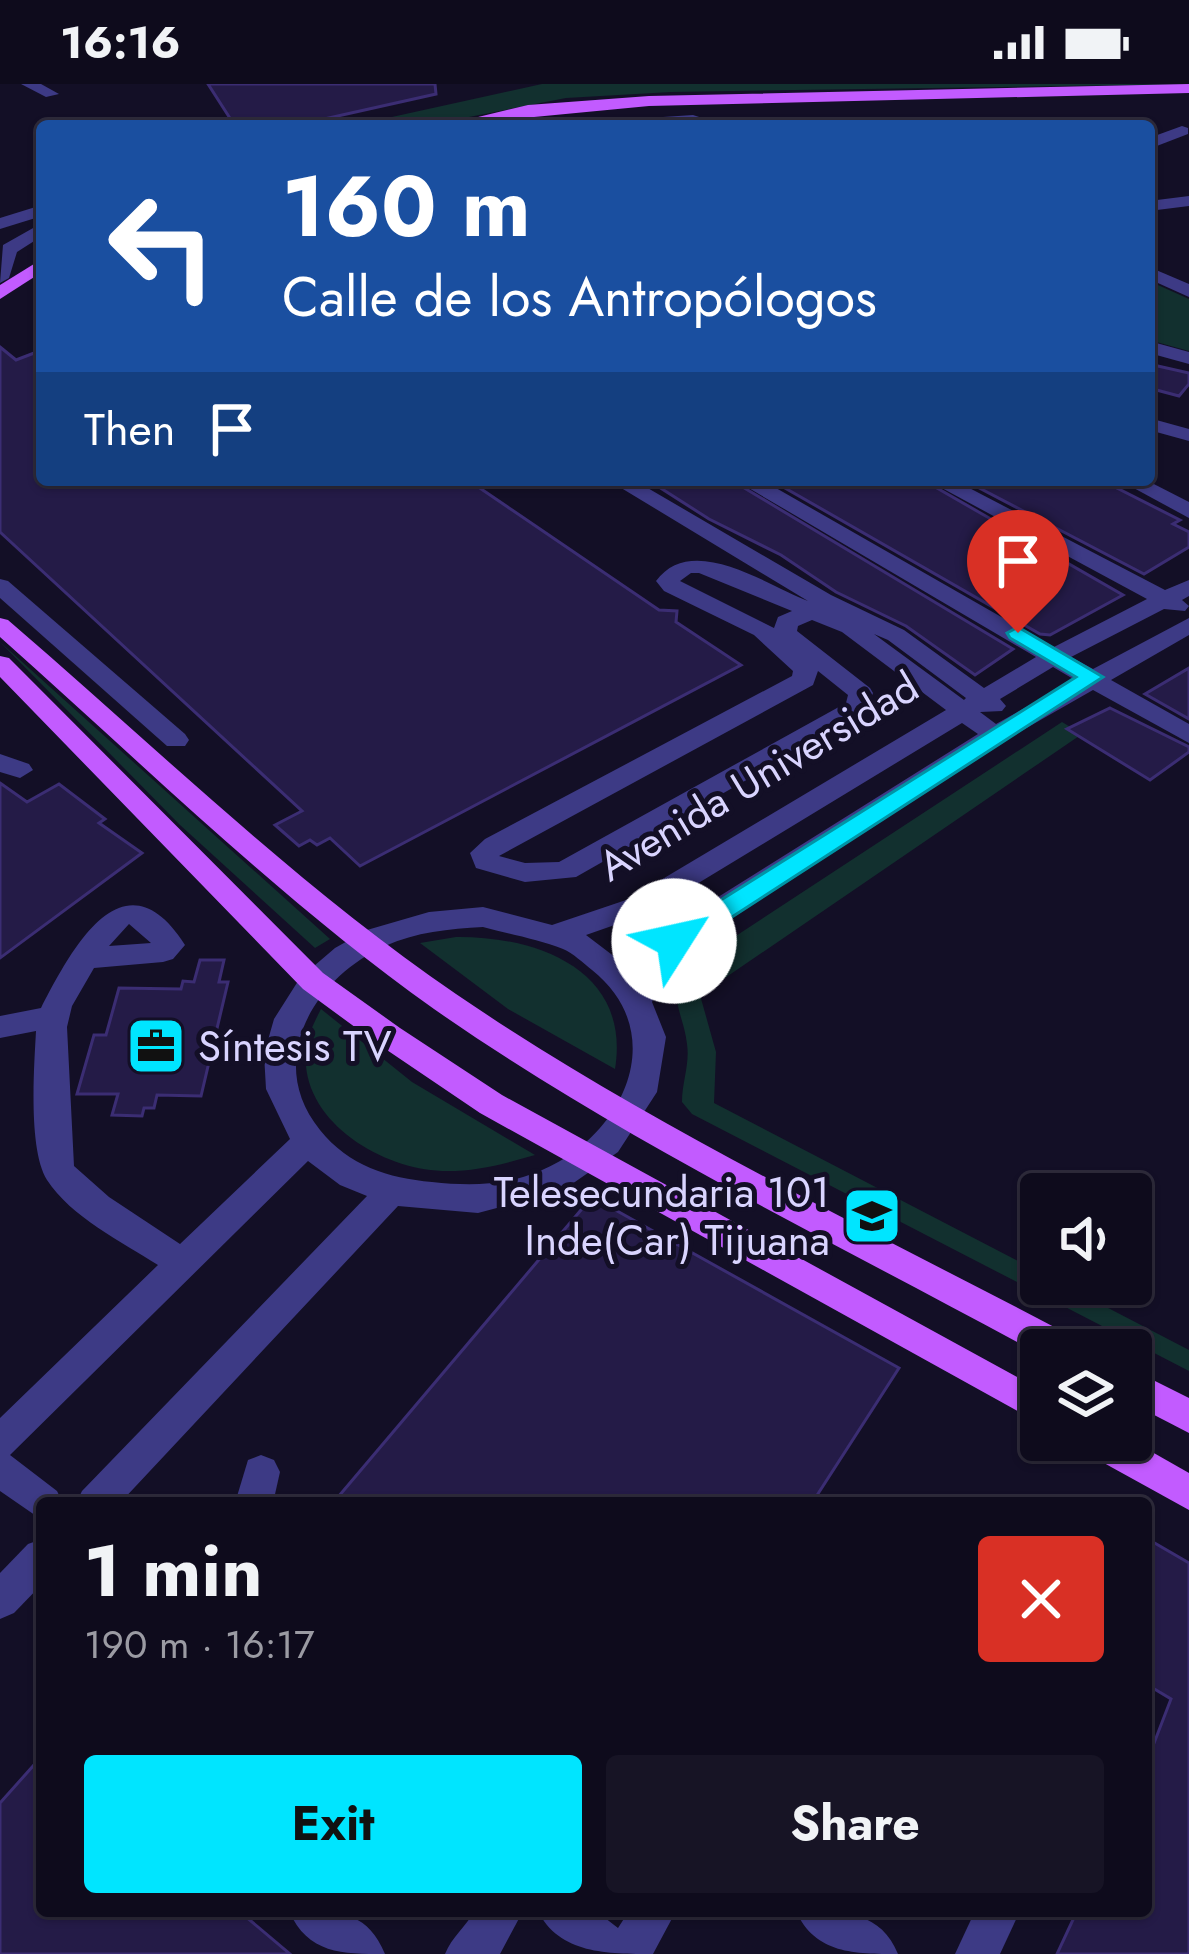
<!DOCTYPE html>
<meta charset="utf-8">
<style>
:root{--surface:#0e0b1c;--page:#171425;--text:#f1f3f6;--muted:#9b9ba3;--line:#2e2b3b;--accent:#00e5ff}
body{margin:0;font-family:Jost,sans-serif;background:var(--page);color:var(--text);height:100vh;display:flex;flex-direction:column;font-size:45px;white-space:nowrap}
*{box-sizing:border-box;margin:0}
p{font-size:39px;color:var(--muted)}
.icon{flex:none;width:66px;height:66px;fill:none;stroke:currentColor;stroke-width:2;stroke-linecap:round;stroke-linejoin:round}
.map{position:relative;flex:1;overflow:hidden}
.panel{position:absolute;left:36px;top:1413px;width:1116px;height:420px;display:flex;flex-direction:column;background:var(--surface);border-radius:12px;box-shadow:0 3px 9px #0004,0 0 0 3px var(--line)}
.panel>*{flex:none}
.banner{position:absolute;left:36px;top:36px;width:1119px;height:366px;border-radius:12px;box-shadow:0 3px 9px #0004,0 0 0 3px var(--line);background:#1a4fa0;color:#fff;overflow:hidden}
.fabs{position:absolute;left:1020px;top:1089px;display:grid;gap:24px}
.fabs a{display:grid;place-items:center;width:132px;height:132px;border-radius:12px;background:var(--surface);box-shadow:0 3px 9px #0004,0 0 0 3px var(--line);font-size:60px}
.pin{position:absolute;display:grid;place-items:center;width:102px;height:102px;color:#fff;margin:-123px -51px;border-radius:50% 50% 50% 0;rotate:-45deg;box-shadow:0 0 12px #0007}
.pin .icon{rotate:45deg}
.me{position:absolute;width:132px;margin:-66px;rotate:55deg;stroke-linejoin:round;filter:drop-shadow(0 0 9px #0008)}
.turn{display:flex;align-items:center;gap:42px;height:252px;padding:0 48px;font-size:54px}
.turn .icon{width:156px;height:156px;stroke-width:2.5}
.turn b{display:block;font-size:84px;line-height:102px}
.then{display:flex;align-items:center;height:114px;padding:0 48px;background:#0003;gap:24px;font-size:45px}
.round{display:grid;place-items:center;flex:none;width:126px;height:126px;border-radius:12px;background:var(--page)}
.summary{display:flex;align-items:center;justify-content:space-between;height:204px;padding:0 48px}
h1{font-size:72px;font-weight:700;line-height:90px}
.primary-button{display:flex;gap:24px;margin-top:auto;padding:24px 48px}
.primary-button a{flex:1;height:138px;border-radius:12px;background:var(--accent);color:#111;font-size:48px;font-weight:700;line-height:138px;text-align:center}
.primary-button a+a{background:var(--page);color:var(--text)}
.status{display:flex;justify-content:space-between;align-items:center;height:84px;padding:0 60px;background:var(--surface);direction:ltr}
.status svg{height:33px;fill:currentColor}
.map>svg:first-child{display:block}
.green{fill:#12302f}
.building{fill:#241b47;stroke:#3b2d73;stroke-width:3}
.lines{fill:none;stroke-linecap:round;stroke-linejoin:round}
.minor{fill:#3d3a85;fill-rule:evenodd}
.major{fill:#c25bff;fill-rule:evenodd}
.route{fill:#00e5ff;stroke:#0095a6;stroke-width:3}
.labels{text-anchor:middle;stroke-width:10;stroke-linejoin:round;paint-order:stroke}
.street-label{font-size:42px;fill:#d9d4ff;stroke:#130f26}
.poi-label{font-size:42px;fill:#d9d4ff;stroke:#130f26;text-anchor:start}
</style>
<div class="status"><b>16:16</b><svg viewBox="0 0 49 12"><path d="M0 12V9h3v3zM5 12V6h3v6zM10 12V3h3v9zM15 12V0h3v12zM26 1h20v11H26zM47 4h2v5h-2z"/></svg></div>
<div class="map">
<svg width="1189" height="1870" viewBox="0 0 1189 1870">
<rect width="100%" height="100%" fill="#130f26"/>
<g class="green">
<polygon points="542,0 1189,0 671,8 566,14 423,42 351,42"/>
<polygon points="1149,197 1189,215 1189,267 1149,256"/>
<polygon points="0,558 330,855 315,864 180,741"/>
<path d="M1062,638L1082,650L700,911L716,968L714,1019L1041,1189V1200H1062L1189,1266V1287L692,1030L682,1018C682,998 690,980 687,960C684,931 667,913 684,886Z"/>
<path d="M456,853C537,852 631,886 615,985L508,925L420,859Z"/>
<path d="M321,925L412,998L535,1071C504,1080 474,1088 442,1087C379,1085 294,1033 307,960C309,948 316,935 321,925Z"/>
</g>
<g class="building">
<polygon points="208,0 435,0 436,10 293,42 235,42"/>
<polygon points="0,263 16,276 42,266 42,396 468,396 659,526 677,527 676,538 741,581 360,782 330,754 317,761 310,756 299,762 275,741 302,727 0,448"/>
<polygon points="1149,280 1189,289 1189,300 1179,312 1149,304"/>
<polygon points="648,396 731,396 1013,565 975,591 906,542 836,508 781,471 709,435"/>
<polygon points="771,396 923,396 1123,511 1050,551 1040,550"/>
<polygon points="964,396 1101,396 1180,436 1173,440 1189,448 1189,463 1144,490"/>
<polygon points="1189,584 1189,635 1145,610"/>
<polygon points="1110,624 1189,663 1189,668 1150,696 1067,645"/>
<polygon points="0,699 27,718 59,700 105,735 99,739 142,769 0,874"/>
<polygon points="200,876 224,876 219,898 228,898 201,1012 157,1011 154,1024 144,1024 142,1032 112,1031 118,1010 77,1010 94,951 106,951 119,904 181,905 183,897 194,898"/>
<polygon points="592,1113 899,1284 812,1419 333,1419"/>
<polygon points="1146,1454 1189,1479 1189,1870 1057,1870 1077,1827 1146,1827 1146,1680 1171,1615 1146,1600"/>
<polygon points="42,1672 42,1827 239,1827 290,1870 0,1870 0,1719"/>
</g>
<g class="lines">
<g class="minor">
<polygon points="21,0 41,0 59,10 46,13"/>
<polygon points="693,31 727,42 595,42 603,37"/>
<polygon points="1182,42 1188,44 1188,50 1149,65 1149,54"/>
<polygon points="1189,112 1189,122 1149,127 1149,117"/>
<polygon points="42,121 42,132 0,145 0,134"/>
<polygon points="42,139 42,152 17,168 9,194 0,199 3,161"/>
<polygon points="1149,183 1189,200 1189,213 1149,195"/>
<polygon points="1149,257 1189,268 1189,280 1149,269"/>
<polygon points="1149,334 1189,345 1189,357 1149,346"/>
<path d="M608,396H634L831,511L904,546L984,604L1036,573L735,396H762L1054,563L1147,515L927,396H954L1165,506L1189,496V512L1182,516L1189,522L1185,527L1164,525L1071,573L1093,585L1189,534V551L1111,596L1189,640V659L1093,606L1004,657L711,844L670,879L652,918L666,953L657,1008L618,1068L562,1107L478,1129L398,1122L120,1419H76L82,1407L367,1112L340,1101L308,1077L10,1371L57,1407L63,1419H42V1436L0,1407V1334L158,1181C122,1158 71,1133 47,1096C28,1065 34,984 36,947L0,954V932L41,924C71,866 124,765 185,861L173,875L163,878L94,884L72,922L67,943L74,1082L109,1113L180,1160L290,1055L266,1005L264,970L274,935L300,894L335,864L367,846L429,828L483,823L552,841L629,815L946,626L842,548L812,536L798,542L797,547L870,604L873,609L866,628L576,793L525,798L476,784L470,769L485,755L792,592L793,587L754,551L664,507L656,497C692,448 766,501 808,517ZM691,489H699L792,527L778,533L774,544L680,497ZM874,550L888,556L966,614L964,616ZM1053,583L1075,596L996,640L980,628L1002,627L1006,622L1000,615ZM818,587L848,611L846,619L559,778L525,779L499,772L813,601ZM962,639L978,650L691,830L648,866L636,889L586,851L649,829ZM129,840L151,859L109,862ZM483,843C509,850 538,855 563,865C573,869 583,879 592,886C672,950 623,1053 540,1087C504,1102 469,1102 432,1098C388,1094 349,1082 320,1046C264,977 314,894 385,862C416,848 449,845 483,843Z"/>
<polygon points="1119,396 1146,396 1189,418 1189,434"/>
<polygon points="0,495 8,497 185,650 189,656 185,662 167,662 0,514"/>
<polygon points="0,670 29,680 33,686 20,694 0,688"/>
<polygon points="261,1371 274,1376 280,1388 273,1419 235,1419 248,1376"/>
<polygon points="42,1455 42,1500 14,1529 0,1535 0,1489 28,1460"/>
<path d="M289,1827C332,1827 366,1823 385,1870C342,1870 308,1870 289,1827Z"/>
<path d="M475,1827H523L500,1870H445C452,1853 465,1843 475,1827Z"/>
<path d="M538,1827H596L618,1844L629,1827H676L653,1870C608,1870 559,1870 538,1827Z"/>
<path d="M796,1827C838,1827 880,1825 898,1870C855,1870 815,1870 796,1827Z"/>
<polygon points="975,1827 1020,1827 1000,1870 955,1870"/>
</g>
<g class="major">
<polygon points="1189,0 1189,9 649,22 441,42 528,21 649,12"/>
<polygon points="42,175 42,188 0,215 0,201"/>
<path d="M0,534L8,536C155,662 296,801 456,910C651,1043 869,1145 1077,1255L1083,1266H1041V1271C838,1160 624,1058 434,925C279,815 142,679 0,553Z"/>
<polygon points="0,572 9,574 323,889 400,944 502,1011 1041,1306 1041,1340 480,1029 378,960 303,905 0,593"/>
<polygon points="1131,1285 1189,1314 1189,1349 1131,1319"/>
<polygon points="1079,1356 1131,1356 1189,1389 1189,1426 1084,1368"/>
</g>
</g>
<polygon class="route" points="1018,543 1103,593 684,864 665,864 661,857 665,851 1076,593 1010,554 1007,549"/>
<defs>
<symbol id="office-square" viewBox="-11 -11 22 22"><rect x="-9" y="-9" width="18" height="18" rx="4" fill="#00e5ff" stroke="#130f26"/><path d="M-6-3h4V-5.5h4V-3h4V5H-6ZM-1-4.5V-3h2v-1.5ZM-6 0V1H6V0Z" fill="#111"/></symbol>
<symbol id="school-square" viewBox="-11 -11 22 22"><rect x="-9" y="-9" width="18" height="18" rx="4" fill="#00e5ff" stroke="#130f26"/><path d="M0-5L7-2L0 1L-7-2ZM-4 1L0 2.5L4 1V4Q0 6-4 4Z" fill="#111"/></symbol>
</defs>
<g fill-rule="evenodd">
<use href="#office-square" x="123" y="929" width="66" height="66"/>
<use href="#school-square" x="839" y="1099" width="66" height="66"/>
</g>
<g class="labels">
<g class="street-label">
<text transform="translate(758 692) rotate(-31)" y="15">Avenida Universidad</text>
</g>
<g class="poi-label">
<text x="198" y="977">Síntesis TV</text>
<text x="830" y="1123" text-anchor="end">Telesecundaria 101<tspan x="830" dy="48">Inde(Car) Tijuana</tspan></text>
</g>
</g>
</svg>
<div class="fabs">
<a><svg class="icon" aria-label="sound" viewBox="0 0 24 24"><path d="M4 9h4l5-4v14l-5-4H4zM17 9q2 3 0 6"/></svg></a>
<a><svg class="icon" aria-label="layers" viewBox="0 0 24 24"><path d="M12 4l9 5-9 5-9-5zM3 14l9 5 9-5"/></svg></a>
</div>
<div class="pin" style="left:1018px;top:549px;background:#d93025"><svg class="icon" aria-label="arrive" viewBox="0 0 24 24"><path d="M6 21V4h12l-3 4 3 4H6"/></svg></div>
<svg class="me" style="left:674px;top:857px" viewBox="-20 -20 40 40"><circle r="19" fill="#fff"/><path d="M0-13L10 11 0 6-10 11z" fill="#00e5ff"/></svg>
<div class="banner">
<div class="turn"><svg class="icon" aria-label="left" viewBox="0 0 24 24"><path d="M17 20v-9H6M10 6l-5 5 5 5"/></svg><div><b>160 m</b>Calle de los Antropólogos</div></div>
<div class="then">Then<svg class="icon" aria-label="arrive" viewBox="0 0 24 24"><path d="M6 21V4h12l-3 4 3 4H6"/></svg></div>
</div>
<section class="panel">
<div class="summary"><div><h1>1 min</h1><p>190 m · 16:17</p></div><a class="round" style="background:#d93025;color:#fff"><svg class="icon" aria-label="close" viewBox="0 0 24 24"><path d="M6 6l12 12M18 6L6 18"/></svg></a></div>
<div class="primary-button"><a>Exit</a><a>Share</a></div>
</section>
</div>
